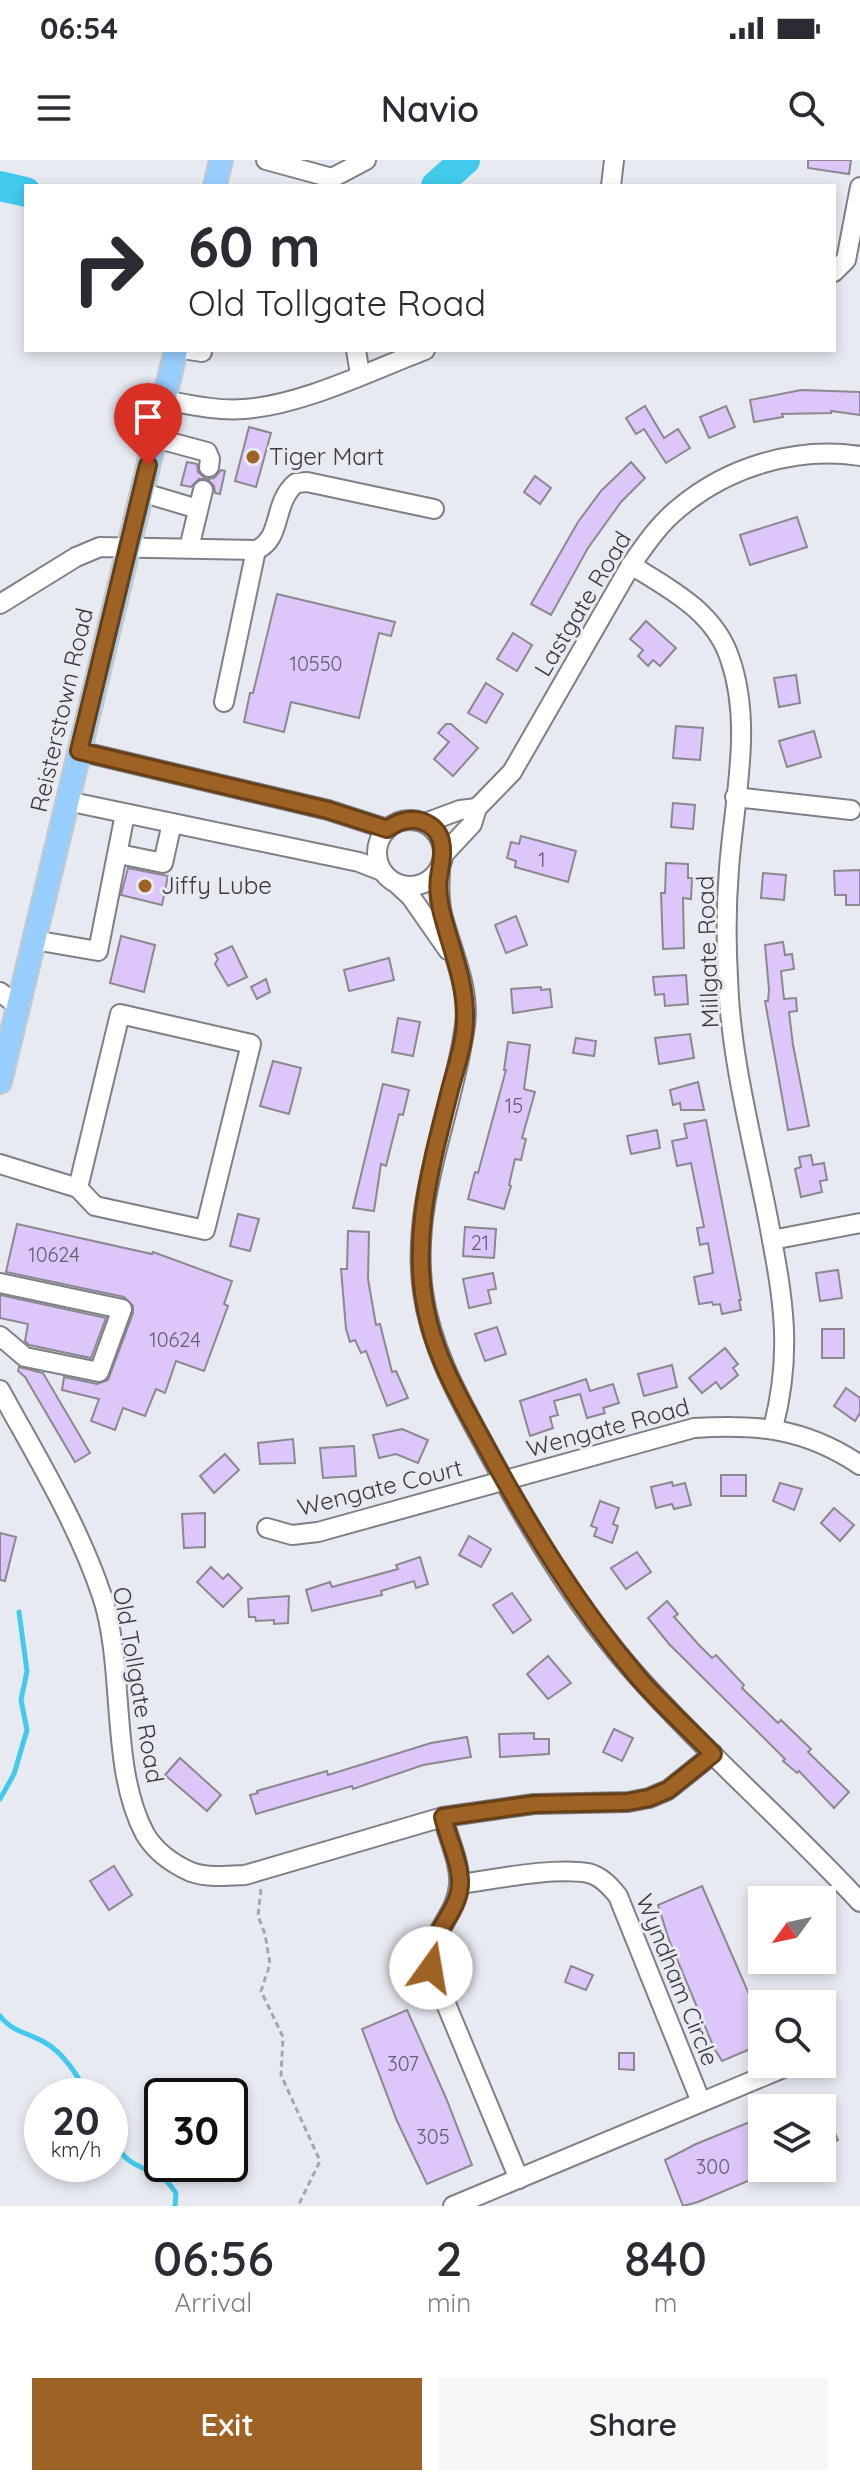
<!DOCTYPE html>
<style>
:root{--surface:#fff;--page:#f7f7f7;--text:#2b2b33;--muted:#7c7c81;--accent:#9e6224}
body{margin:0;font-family:Quicksand,sans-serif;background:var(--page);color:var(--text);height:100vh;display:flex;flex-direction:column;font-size:30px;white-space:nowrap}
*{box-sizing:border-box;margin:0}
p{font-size:26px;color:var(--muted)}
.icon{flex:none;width:44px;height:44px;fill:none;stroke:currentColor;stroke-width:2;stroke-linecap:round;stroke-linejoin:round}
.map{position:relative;height:2046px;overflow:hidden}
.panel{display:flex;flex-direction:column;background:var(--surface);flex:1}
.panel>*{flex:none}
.top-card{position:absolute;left:24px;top:24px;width:812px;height:168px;border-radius:0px;box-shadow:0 4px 12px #0003;background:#fff;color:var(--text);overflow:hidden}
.needle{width:52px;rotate:237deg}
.tools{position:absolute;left:748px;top:1726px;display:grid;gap:16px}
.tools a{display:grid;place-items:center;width:88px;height:88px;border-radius:0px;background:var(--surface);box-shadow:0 4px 12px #0003;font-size:40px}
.speed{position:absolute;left:24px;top:1918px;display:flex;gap:16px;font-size:40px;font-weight:700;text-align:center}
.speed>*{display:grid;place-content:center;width:104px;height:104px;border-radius:50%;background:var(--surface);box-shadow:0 4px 12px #0003;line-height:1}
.speed small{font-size:20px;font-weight:400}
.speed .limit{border:4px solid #111;border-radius:12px;background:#fff;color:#111}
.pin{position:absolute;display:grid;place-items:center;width:68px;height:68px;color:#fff;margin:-82px -34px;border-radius:50% 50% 50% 0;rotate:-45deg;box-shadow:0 0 8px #0007}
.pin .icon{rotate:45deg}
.me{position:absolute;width:88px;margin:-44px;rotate:13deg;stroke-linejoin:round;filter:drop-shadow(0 0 6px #0008)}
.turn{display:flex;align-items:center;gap:28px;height:168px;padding:0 32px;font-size:36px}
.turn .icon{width:104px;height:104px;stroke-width:2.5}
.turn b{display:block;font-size:56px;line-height:68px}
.eta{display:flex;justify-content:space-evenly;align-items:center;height:136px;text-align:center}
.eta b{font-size:48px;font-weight:600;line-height:56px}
.action{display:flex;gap:16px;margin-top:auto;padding:16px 32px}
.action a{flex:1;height:92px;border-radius:0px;background:var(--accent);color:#fff;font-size:32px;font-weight:600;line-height:92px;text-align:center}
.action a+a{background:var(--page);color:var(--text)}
.status{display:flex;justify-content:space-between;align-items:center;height:56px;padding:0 40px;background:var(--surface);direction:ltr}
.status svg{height:22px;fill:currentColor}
header{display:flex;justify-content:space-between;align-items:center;height:104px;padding:0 32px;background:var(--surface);font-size:36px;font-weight:600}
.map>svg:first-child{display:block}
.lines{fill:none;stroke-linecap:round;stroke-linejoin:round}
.stream{stroke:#41caeb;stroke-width:5}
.river{stroke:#41caeb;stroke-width:30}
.building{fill:#ddc6f9;stroke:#8c8890;stroke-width:2}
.minor-casing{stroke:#7e8088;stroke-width:22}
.major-casing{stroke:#c8c8c9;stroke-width:26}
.path{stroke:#a4a6ac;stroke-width:3;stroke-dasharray:6 4;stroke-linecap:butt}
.minor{stroke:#fff;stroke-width:18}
.major{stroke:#98cefd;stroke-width:22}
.route-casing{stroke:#674017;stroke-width:20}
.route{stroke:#9e6224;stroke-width:14}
.poi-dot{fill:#9e6224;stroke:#e8eaf2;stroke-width:3}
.labels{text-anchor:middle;stroke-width:6;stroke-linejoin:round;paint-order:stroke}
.number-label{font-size:20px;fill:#635d6d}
.poi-label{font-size:24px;fill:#3a3a3e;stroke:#e8eaf2;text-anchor:start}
.street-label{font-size:24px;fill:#3a3a3e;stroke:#e8eaf2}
</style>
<div class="status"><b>06:54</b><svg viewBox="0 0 49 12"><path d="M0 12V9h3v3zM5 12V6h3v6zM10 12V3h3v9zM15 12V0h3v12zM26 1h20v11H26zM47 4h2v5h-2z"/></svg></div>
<header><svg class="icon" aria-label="menu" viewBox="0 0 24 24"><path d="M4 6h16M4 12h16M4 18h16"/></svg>Navio<svg class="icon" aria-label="search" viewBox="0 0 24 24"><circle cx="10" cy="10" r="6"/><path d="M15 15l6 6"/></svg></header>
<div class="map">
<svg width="860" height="2046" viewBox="0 0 860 2046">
<rect width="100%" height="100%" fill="#e8eaf2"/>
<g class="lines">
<g class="stream">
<polyline points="0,1639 14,1614 27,1570 21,1540 27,1511 19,1452"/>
<path d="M0,1856C11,1871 28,1873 44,1882C63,1892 79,1917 88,1936"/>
<path d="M110,1954C116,1966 112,1979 120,1991C130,2006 149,2009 163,2018C168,2021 173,2029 176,2033L175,2046"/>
</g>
<g class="river">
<polyline points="0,26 26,32"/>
<polyline points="436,26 465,0"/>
</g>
</g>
<g class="building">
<polygon points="808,0 851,0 849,14 808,8"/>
<polygon points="801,230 860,232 860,255 831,251 831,253 782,254 783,257 754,262 750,240"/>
<polygon points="645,246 664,278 678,269 690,288 666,303 644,269 636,274 626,258"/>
<polygon points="726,246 735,267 709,278 700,257"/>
<polygon points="249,267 271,273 256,327 235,321"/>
<polygon points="187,302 197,304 198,312 206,319 199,319 191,327 181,325"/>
<polygon points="631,302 645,318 621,342 588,388 551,455 531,444 578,362 601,331"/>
<polygon points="221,310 225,311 220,334 215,333 214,326 207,319 214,318"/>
<polygon points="535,316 551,328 540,344 524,332"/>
<polygon points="797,357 807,387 750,405 740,375"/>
<polygon points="277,434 395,462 391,476 379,473 359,558 291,542 284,572 244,562 250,533 253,533"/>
<polygon points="646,461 676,488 660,506 653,500 648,506 638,496 643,490 630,479"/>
<polygon points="513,473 532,485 517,511 497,499"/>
<polygon points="796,515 800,543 779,547 774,518"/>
<polygon points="486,523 503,534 486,563 468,553"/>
<polygon points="446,564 451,564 478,588 453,616 434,599 449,582 438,573"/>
<polygon points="676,566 703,568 700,600 673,598"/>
<polygon points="814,571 821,597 787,607 779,581"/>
<polygon points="673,643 695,645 693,669 671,667"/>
<polygon points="521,676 576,691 568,722 515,707 516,701 507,698 511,682 519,684"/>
<polygon points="666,703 688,704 688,718 692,718 691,739 683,738 684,788 663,789 661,733 665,733"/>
<polygon points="128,708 168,716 162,745 121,735"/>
<polygon points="860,710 860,745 846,745 846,735 835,735 834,711"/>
<polygon points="763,713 786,715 784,740 761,738"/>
<polygon points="516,756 527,785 506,793 495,765"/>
<polygon points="121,776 155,785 144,832 110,823"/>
<polygon points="783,782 785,795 792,794 794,809 781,811 784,839 796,838 797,851 789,852 793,885 809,966 788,970 765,841 768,841 769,830 765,785"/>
<polygon points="232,786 247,817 228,826 215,804 218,799 215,794"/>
<polygon points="389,798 394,820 349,831 344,810"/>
<polygon points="686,815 688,844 665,846 664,834 655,835 653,817"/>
<polygon points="266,819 270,832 257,839 251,827"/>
<polygon points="541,827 541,830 550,829 552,847 513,853 511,829"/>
<polygon points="398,858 420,862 413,896 392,892"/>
<polygon points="690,874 694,898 659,904 655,878"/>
<polygon points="576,878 596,881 594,896 573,893"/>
<polygon points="508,882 530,885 524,929 535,932 522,978 526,979 521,1000 515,999 509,1025 511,1026 504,1049 468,1039 475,1012 478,1013 506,910 504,910"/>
<polygon points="273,901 301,908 289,954 260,946"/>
<polygon points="698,922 704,950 681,950 680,943 673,945 670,930"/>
<polygon points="383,924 409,930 403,955 399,954 386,1006 381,1004 374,1051 353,1048"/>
<polygon points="706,960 741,1140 739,1140 741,1150 722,1154 720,1144 713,1145 712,1142 699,1144 694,1117 713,1113 708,1083 700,1085 697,1068 704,1067 691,1003 677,1006 672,981 687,978 684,964"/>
<polygon points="657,970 660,988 631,994 627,976"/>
<polygon points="811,995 813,1005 824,1003 827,1020 820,1021 822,1032 801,1037 795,1009 801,1007 799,997"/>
<polygon points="238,1054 259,1059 250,1091 230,1086"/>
<polygon points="17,1064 152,1094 153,1092 232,1121 224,1144 228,1146 204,1211 176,1201 165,1233 156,1229 145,1256 123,1248 115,1270 91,1261 99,1239 62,1230 64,1217 97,1224 108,1220 133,1153 133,1146 124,1137 6,1112"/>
<polygon points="465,1067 496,1069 494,1098 463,1096"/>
<polygon points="348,1071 369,1072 368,1119 376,1165 380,1164 392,1212 396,1211 408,1238 387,1246 366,1191 361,1193 355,1180 350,1182 346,1169 341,1109 347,1109"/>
<polygon points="838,1110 842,1138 820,1141 816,1113"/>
<polygon points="493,1113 496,1129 488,1130 491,1143 469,1148 463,1119"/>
<polygon points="0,1135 106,1158 91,1198 29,1185 25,1181 28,1164 0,1158"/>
<polygon points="497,1167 506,1194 485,1201 475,1174"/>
<rect x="822" y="1169" width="22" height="29"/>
<polygon points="725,1188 738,1204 733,1208 738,1215 721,1229 716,1222 702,1233 689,1218"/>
<polygon points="672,1205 677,1227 644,1236 638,1214"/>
<polygon points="19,1207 43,1213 90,1293 75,1302 25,1217 18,1211"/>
<polygon points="586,1219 590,1231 613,1224 619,1243 603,1248 605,1253 587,1258 580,1234 554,1241 558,1255 550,1257 553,1268 530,1276 520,1241"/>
<polygon points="846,1228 860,1238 860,1253 855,1261 834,1246"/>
<polygon points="402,1269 428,1280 418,1303 396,1294 379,1298 373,1275"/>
<polygon points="293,1279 295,1303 260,1304 258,1283"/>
<polygon points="354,1286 356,1316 323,1318 320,1288"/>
<polygon points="225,1294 239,1310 214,1333 200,1316"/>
<rect x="721" y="1315" width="25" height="21"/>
<polygon points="672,1322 673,1326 685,1323 691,1345 674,1349 672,1344 656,1348 651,1327"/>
<polygon points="780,1323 802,1329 794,1350 773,1341"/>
<polygon points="600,1341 619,1348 613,1364 618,1366 612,1383 594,1376 597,1368 591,1366"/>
<polygon points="834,1348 854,1365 840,1381 821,1363"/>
<polygon points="205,1353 205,1387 184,1388 182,1354"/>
<polygon points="0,1373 16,1377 5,1421 0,1420"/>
<polygon points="469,1376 491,1389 481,1407 459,1395"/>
<polygon points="637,1392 651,1412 626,1429 611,1408"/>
<polygon points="420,1397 428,1424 416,1428 414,1421 381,1431 382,1435 312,1451 306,1430 330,1422 332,1427 398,1409 396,1405"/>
<polygon points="211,1407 223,1419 228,1414 242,1428 223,1447 197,1422"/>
<polygon points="512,1433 531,1460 513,1473 493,1445"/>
<polygon points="289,1436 288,1463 274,1464 274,1460 256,1461 255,1457 249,1457 248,1439"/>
<polygon points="667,1441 678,1454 674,1457 699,1485 712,1498 716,1495 744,1525 742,1528 778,1563 781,1560 811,1589 808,1592 849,1632 834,1648 799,1611 797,1613 783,1601 785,1599 669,1484 648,1458"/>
<polygon points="548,1496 571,1523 548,1539 527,1514"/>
<polygon points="614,1569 633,1578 622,1601 603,1592"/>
<polygon points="534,1573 534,1579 549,1579 549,1594 500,1597 499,1574"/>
<polygon points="467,1577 471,1597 423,1605 353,1629 352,1626 256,1654 250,1635 258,1633 257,1631 327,1611 328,1615 431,1583"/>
<polygon points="180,1598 221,1635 207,1651 165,1615"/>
<polygon points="114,1706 132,1735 109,1750 90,1721"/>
<polygon points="702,1726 762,1864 762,1884 722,1901 714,1888 669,1780 658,1745"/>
<polygon points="571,1806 593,1815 586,1830 565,1822"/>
<polygon points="407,1850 446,1938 472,2005 427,2024 397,1961 362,1869"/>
<polygon points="619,1893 634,1893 634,1910 619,1909"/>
<polygon points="822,1942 838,1980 822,1987"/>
<polygon points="762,1957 762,2015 698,2042 683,2046 665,2000 696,1984"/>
</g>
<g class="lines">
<defs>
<g id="minor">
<polyline points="266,0 332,18 366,0"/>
<polyline points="611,26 614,0"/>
<polyline points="834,112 846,100 860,27"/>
<polyline points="189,190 202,192"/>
<polyline points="356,190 360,214"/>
<path d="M164,240C191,245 217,251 244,249C302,245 370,211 425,190"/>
<polyline points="155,278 207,292 210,299 209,307"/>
<polyline points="141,332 198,349"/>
<polyline points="189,388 203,330"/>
<path d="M631,405C670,429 715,452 730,499C753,565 734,640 729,709C726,745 726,782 728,818C730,898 754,985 769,1064C783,1138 793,1192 773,1268"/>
<path d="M0,444L76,397L100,387L256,390C283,379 272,343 296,323L307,322L434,349"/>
<polyline points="224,542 256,390"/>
<polyline points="79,591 328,650 387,669"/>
<polyline points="735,637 851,650"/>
<polyline points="67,641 359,702 382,711"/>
<circle cx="410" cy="693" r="33"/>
<polyline points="425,663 460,650 477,648"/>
<polyline points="119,694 163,703 172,663"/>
<path d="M444,694L472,664L477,648L512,612L631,405C645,385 659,364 679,348C728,307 796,286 860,296"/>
<path d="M440,711C439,725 439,740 442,754C451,790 470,827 465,865C453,955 410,1039 423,1132C431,1189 459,1238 486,1288C530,1369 577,1449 639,1518C709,1596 789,1665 860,1742"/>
<polyline points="397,724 411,737 448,790"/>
<polyline points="34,780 98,791 125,654"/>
<polyline points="0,832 18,846"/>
<polyline points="0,1004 78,1028 95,1046 205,1070 251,884 120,854 78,1028"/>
<polyline points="772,1080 860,1063"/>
<polyline points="0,1123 122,1149 99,1212 25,1197 0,1176"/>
<path d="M0,1230C36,1296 78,1364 102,1436C126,1508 109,1607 145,1674C155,1691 173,1704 191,1712C208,1718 227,1716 245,1715L443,1657L534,1644L628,1642L649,1638L668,1630L713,1594"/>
<path d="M267,1368L292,1375L318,1372L694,1268C758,1264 805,1268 860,1305"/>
<path d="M443,1657C448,1678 461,1704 459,1725C457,1756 426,1776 431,1808L519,2019"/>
<path d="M460,1724C496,1719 553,1707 588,1713C601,1716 610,1726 618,1736L701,1942"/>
<polyline points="453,2046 793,1904"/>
</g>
<g id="major">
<polyline points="215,26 221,0"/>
<polyline points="0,922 176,190"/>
</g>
</defs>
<use href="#minor" class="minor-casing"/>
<use href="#major" class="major-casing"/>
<polyline class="path" points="261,1729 258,1756 265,1774 270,1804 261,1831 283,1877 281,1915 320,2001 298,2046"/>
<use href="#minor" class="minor"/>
<use href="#major" class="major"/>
</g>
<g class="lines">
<defs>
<path id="route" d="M148,305L79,591L328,650L387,669C397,662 408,657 421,661C445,669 444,690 440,711C437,724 439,741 442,753C451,789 466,822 465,859C465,882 456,907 450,930C431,1006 408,1084 429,1163C440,1206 463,1244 484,1283C529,1366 576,1444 637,1516C660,1543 688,1568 713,1594L668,1630L649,1638L628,1642L534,1644L443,1657C448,1678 461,1704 460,1725C458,1756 425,1776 431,1808"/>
</defs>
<use href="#route" class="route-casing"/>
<use href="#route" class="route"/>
</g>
<g class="poi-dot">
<circle cx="253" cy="297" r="8"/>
<circle cx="145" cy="726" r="8"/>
</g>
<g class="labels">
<g class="number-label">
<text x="316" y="511">10550</text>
<text x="542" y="707">1</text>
<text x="514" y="953">15</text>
<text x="480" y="1090">21</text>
<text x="54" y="1102">10624</text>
<text x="175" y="1187">10624</text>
<text x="403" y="1911">307</text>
<text x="433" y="1984">305</text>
<text x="713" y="2014">300</text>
</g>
<g class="poi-label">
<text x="269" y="305">Tiger Mart</text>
<text x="161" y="734">Jiffy Lube</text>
</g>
<g class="street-label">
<text transform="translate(583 444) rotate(-59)" y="8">Lastgate Road</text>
<text transform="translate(62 550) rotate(-77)" y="8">Reisterstown Road</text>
<text transform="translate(708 792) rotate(-92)" y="8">Millgate Road</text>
<text transform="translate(608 1268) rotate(-15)" y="8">Wengate Road</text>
<text transform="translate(380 1328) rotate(-14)" y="8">Wengate Court</text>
<text transform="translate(138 1525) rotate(80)" y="8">Old Tollgate Road</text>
<text transform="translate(677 1820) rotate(68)" y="8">Wyndham Circle</text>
</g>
</g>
</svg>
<div class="tools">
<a><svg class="needle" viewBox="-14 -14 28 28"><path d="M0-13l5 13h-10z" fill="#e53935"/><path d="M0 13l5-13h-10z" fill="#7c7c81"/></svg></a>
<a><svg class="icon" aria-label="search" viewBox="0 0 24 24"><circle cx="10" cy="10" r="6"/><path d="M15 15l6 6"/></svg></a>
<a><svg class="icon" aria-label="layers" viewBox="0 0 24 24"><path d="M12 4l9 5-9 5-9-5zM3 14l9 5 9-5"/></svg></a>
</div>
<div class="speed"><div>20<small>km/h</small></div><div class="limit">30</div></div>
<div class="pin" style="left:148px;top:305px;background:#d93025"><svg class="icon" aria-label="arrive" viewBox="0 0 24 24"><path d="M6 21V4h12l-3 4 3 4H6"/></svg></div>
<svg class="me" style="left:431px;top:1808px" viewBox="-20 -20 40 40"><circle r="19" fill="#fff"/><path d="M0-13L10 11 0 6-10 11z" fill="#9e6224"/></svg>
<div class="top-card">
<div class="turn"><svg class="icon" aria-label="right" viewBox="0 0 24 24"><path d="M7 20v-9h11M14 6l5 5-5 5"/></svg><div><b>60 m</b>Old Tollgate Road</div></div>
</div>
</div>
<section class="panel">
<div class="eta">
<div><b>06:56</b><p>Arrival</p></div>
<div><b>2</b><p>min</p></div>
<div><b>840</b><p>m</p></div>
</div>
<div class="action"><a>Exit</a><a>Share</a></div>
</section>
